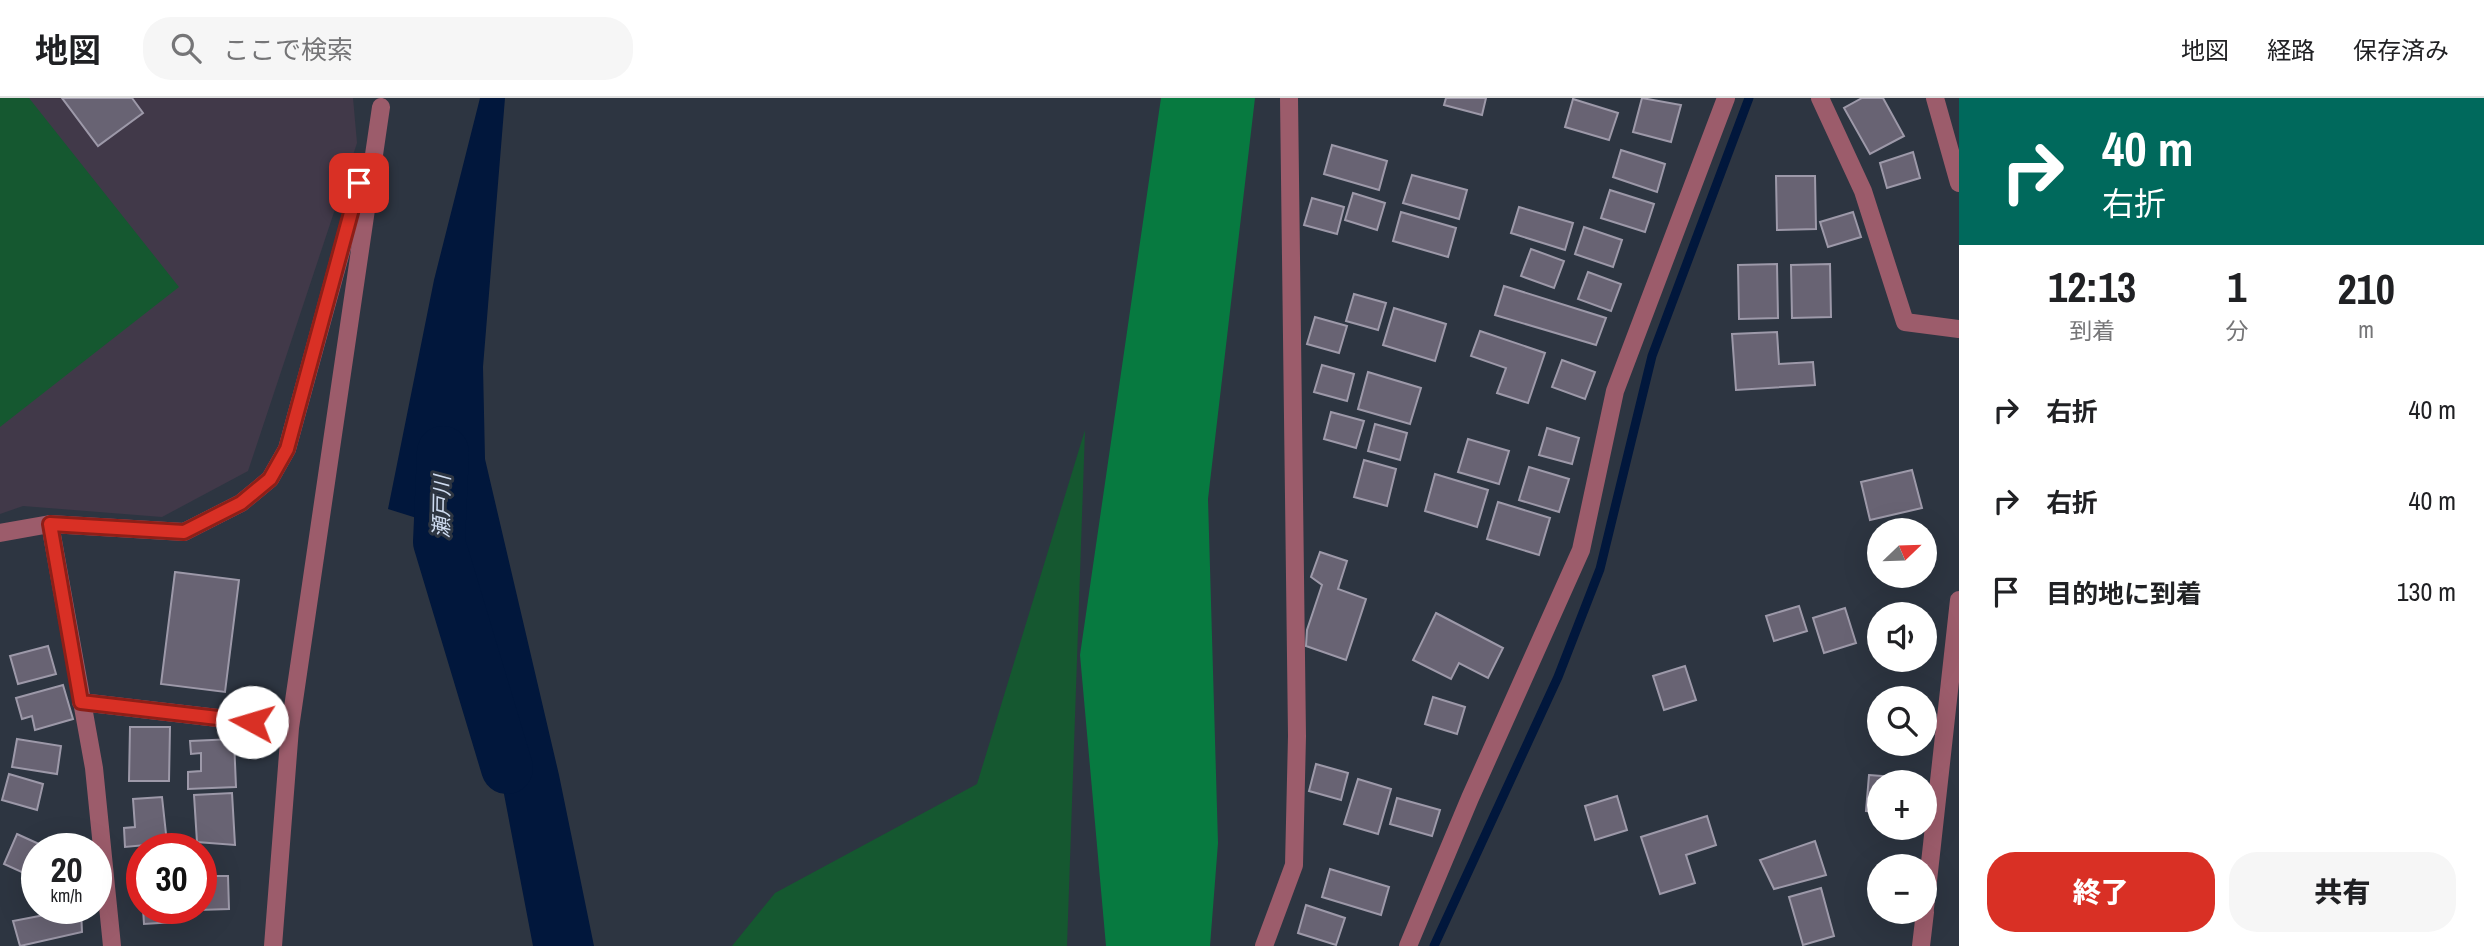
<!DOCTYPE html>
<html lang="ja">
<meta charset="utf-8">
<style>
:root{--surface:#fff;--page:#f6f6f6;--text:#202124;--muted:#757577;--line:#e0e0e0;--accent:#d93025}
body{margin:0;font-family:"Archivo Narrow","Noto Sans JP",sans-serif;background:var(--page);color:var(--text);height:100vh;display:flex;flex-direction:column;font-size:26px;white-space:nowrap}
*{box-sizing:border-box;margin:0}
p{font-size:23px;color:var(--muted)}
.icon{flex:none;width:38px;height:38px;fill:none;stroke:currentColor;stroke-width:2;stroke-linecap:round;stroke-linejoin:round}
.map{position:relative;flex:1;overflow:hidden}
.panel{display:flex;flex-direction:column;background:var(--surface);width:525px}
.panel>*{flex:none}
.guide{background:#00695c;color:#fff;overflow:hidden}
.needle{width:46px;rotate:67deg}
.buttons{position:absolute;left:1867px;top:420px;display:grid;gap:14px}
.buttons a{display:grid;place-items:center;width:70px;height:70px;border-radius:50%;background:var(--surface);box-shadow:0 7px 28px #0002;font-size:35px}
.speed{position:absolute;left:21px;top:735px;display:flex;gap:14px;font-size:35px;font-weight:700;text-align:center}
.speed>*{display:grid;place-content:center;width:91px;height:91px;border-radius:50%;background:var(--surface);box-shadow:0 7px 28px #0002;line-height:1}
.speed small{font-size:18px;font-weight:400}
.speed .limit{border:10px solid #d22;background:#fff;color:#111}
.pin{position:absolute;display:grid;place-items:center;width:60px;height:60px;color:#fff;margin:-30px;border-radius:14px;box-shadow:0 4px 10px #0006}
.me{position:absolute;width:77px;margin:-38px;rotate:276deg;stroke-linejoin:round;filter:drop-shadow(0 0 5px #0008)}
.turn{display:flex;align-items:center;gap:24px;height:147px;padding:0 28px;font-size:32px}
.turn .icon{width:91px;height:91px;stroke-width:2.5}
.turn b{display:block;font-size:49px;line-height:60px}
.eta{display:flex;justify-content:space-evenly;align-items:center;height:119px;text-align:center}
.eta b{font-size:42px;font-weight:800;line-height:49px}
.cta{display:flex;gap:14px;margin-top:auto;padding:14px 28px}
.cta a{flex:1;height:80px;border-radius:28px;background:var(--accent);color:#fff;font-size:28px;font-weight:800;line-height:80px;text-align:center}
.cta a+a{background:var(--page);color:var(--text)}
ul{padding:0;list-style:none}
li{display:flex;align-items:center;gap:21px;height:91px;padding:0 28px}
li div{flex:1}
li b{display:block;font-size:26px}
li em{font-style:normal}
header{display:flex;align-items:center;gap:42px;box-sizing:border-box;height:98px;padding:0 35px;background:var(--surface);border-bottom:2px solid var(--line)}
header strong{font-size:33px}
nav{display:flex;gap:38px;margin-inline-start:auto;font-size:24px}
.search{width:490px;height:63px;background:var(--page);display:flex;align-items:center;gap:18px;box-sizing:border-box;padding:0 24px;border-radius:28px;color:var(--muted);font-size:26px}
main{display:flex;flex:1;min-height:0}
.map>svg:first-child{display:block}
.education{fill:#413949}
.green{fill:#155830}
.forest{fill:#077a40}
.water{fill:#01173c}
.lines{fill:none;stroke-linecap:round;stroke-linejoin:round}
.stream{stroke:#01173c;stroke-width:9}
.river{stroke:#01173c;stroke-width:52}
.building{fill:#686373;stroke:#9d99a9;stroke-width:2}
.minor{stroke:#9c5c6b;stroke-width:18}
.route-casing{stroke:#8d1f18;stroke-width:18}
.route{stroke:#d93025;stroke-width:12}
.labels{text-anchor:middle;stroke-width:6;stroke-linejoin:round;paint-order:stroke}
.water-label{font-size:21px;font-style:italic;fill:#cedbf0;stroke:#2d3541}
</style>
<header>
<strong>地図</strong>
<div class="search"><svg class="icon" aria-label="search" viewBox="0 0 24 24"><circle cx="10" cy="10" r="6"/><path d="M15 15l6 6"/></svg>ここで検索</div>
<nav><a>地図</a><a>経路</a><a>保存済み</a></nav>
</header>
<main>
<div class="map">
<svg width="1959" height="848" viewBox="0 0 1959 848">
<rect width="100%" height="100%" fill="#2d3541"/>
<polygon class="education" points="0,0 353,0 357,45 248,373 162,419 23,408 0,416"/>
<g class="green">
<polygon points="0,0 29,0 179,189 0,329"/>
<polygon points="1085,332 1067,848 732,848 775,795 977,686"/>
</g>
<polygon class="forest" points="1161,0 1255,0 1208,401 1218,745 1210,848 1106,848 1080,557"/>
<polygon class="water" points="480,0 505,0 483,269 485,361 559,677 594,848 533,848 486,602 439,427 388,411 434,182"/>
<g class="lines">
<polyline class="stream" points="1434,848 1558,579 1600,471 1652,258 1749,0"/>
<polyline class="river" points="443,354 439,444 507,670"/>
</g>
<g class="building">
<polygon points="62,0 132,0 143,15 98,48"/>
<polygon points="1446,0 1486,0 1482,17 1444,7"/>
<polygon points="1642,0 1681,7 1671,44 1633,34"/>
<polygon points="1862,0 1883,0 1904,38 1870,56 1844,10"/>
<polygon points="1573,1 1618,15 1609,42 1565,29"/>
<polygon points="1332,47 1387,63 1379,92 1324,76"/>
<polygon points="1621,52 1665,66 1657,94 1613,79"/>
<polygon points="1913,54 1920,80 1887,90 1880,65"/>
<polygon points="1412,77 1467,92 1459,121 1403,105"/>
<polygon points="1776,78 1815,78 1816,131 1777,132"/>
<polygon points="1610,92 1654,106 1645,134 1601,120"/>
<polygon points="1353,95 1385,105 1377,132 1345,122"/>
<polygon points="1312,100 1344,109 1337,136 1304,127"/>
<polygon points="1519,109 1573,125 1565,152 1511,135"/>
<polygon points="1401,114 1456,130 1448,159 1393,143"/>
<polygon points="1853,114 1861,139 1828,149 1820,124"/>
<polygon points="1584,129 1622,142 1613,169 1575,156"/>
<polygon points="1531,151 1564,163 1554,190 1521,178"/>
<polygon points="1777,166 1778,220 1739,221 1738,167"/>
<polygon points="1830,166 1831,219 1792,220 1791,167"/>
<polygon points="1588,174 1621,186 1611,213 1578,201"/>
<polygon points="1504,188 1606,220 1596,247 1495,217"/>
<polygon points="1354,196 1386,205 1378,232 1346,223"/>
<polygon points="1394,210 1446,226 1435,263 1383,247"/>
<polygon points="1315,219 1347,228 1339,255 1307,246"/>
<polygon points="1480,233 1545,255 1528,305 1497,295 1506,270 1471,258"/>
<polygon points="1777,234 1779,266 1813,264 1815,287 1736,292 1732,236"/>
<polygon points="1562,262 1595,274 1585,301 1552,289"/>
<polygon points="1322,267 1354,276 1347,303 1314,294"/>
<polygon points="1368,274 1421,290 1410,326 1358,311"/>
<polygon points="1331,314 1364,323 1356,350 1324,341"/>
<polygon points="1375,326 1407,335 1400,362 1368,353"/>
<polygon points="1547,330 1579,340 1572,366 1539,357"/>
<polygon points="1468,341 1509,353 1499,386 1458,374"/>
<polygon points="1364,362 1396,371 1387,408 1354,399"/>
<polygon points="1529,369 1569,381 1559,414 1519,402"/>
<polygon points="1912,372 1922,410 1870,422 1861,384"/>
<polygon points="1435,376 1488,392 1477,429 1425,413"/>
<polygon points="1498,404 1550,420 1539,457 1487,441"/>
<polygon points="1320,454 1347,463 1338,491 1366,501 1346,562 1306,548 1307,532 1322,487 1311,479"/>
<polygon points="175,474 239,482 225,594 161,586"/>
<polygon points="1799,508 1807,533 1774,543 1766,518"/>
<polygon points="1845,510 1856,545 1824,555 1813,520"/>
<polygon points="1436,515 1503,550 1488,580 1459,565 1451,581 1413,562"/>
<polygon points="48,548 56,576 18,586 10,558"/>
<polygon points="1685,568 1696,602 1664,612 1653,578"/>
<polygon points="63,587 73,621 35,632 32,618 22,621 16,600"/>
<polygon points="1433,599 1465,609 1457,636 1425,626"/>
<polygon points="130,629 170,629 169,683 129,683"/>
<polygon points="17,641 61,648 57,676 12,669"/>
<polygon points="234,641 236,689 188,691 188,674 201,673 201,655 191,656 190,643"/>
<polygon points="1316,666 1348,675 1341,702 1309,693"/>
<polygon points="9,676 43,686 37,712 2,702"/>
<polygon points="1869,677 1920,681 1920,684 1880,684 1880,714 1866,713"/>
<polygon points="1358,681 1391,691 1378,736 1344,726"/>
<polygon points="232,695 235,747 197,744 194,697"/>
<polygon points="1617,698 1627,732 1595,742 1585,708"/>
<polygon points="162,699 167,745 125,749 124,730 135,729 133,701"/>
<polygon points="1397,700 1440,712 1432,738 1390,726"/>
<polygon points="1707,718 1716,747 1686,757 1695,785 1660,796 1641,739"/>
<polygon points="17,736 50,751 37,751 37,781 4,766"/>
<polygon points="1815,743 1826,777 1774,791 1760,762"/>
<polygon points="1330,771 1389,789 1381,817 1322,799"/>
<polygon points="201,778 228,778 229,811 199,812"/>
<polygon points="1821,790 1834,838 1803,847 1789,799"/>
<polygon points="1306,807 1345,820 1336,847 1298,835"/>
<polygon points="81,810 82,834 20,848 13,823"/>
<polygon points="143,810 174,810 175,824 144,826"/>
</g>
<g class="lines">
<g class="minor">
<polyline points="1820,0 1863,93 1905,224 1959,231"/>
<polyline points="1935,0 1959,85"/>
<polyline points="50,426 94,670 112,848"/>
<polyline points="0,435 50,426 184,434 241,405 270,381 287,351 362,77"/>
<polyline points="81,604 252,624"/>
<polyline points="1925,810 1959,502"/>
<polyline points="273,848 290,630 381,9"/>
<polyline points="1264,848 1294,767 1297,638 1289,0"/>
<polyline points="1408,848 1470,700 1581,452 1615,293 1726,0"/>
<polyline points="1921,848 1925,814"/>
</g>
</g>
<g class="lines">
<defs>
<polyline id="route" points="252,624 81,604 50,426 184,434 241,405 270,381 287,351 359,85"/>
</defs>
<use href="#route" class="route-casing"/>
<use href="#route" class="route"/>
</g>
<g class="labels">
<g class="water-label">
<text transform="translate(442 409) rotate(-89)" y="7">瀬戸川</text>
</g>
</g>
</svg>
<div class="buttons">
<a><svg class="needle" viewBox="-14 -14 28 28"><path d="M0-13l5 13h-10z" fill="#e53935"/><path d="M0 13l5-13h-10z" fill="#757577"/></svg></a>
<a><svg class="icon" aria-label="sound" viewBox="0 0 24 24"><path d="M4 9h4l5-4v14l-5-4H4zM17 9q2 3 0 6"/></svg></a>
<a><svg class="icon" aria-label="search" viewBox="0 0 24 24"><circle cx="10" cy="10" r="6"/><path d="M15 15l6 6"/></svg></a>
<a>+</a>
<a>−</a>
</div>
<div class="speed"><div>20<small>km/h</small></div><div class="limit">30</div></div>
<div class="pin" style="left:359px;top:85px;background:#d93025"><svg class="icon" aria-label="arrive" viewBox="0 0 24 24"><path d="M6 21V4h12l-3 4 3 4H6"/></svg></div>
<svg class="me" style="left:252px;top:624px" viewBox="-20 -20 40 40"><circle r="19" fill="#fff"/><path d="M0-13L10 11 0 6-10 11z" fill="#d93025"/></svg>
</div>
<section class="panel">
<div class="guide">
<div class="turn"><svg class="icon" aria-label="right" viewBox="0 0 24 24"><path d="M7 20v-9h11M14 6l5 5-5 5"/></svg><div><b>40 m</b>右折</div></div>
</div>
<div class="eta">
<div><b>12:13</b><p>到着</p></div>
<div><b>1</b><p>分</p></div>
<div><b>210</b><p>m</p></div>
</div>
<ul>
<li><svg class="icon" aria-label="right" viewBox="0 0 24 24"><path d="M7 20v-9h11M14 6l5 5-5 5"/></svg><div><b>右折</b></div><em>40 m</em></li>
<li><svg class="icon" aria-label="right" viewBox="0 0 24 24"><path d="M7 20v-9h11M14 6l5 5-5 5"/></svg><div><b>右折</b></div><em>40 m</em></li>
<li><svg class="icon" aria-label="arrive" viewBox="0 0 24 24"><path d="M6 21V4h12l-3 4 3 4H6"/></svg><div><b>目的地に到着</b></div><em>130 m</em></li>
</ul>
<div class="cta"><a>終了</a><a>共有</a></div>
</section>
</main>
